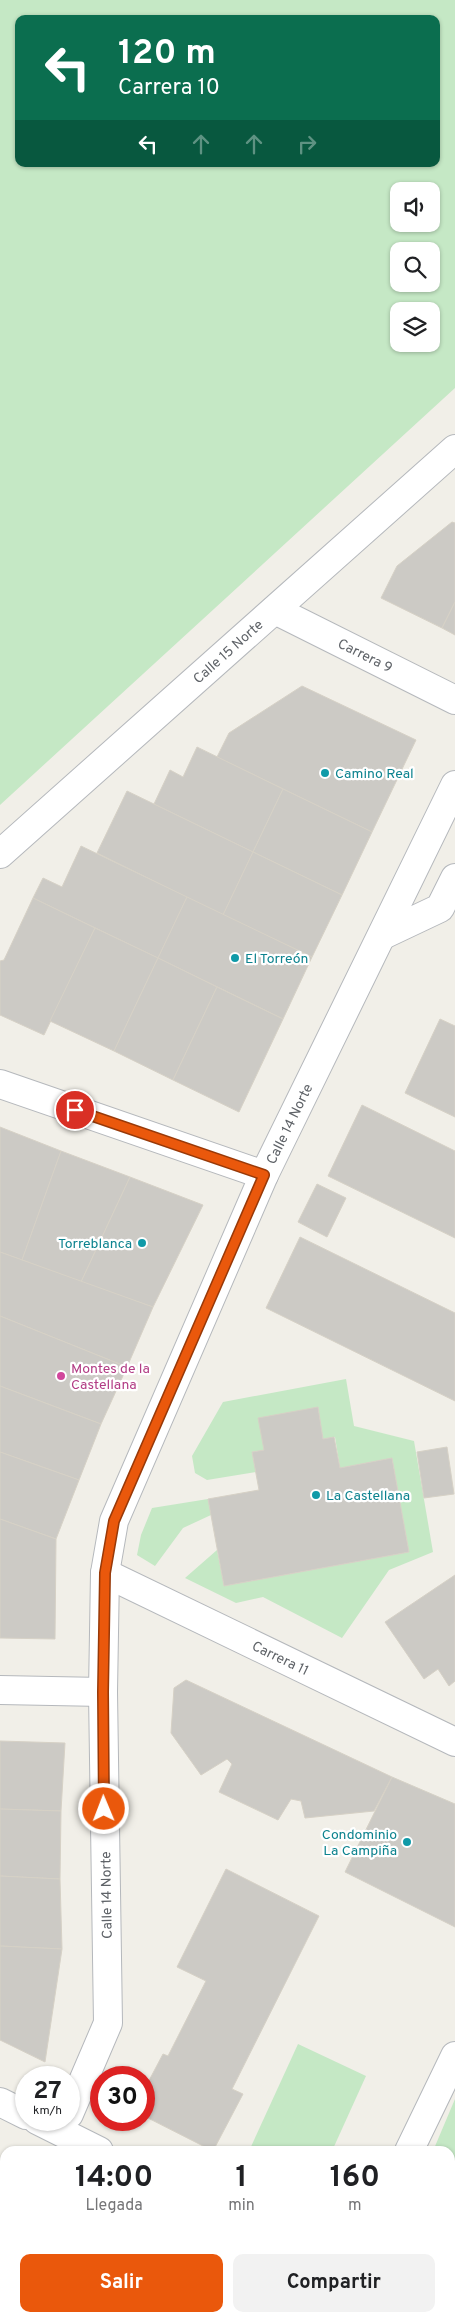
<!DOCTYPE html>
<html lang="es">
<meta charset="utf-8">
<style>
:root{--surface:#fff;--page:#f2f2f2;--text:#202124;--muted:#757577;--accent:#ea580c}
body{margin:0;font-family:Overpass,sans-serif;background:var(--page);color:var(--text);height:100vh;display:flex;flex-direction:column;font-size:19px;white-space:nowrap}
*{box-sizing:border-box;margin:0}
p{font-size:16px;color:var(--muted)}
.icon{flex:none;width:28px;height:28px;fill:none;stroke:currentColor;stroke-width:2;stroke-linecap:round;stroke-linejoin:round}
.map{position:relative;flex:1;overflow:hidden}
.side{position:absolute;left:0px;top:2146px;width:455px;height:176px;display:flex;flex-direction:column;background:var(--surface);border-radius:15px 15px 0 0;box-shadow:0 1px 4px #0004}
.side>*{flex:none}
.guide{position:absolute;left:15px;top:15px;width:425px;height:152px;border-radius:10px;box-shadow:0 1px 4px #0004;background:#0b6e4f;color:#fff;overflow:hidden}
.tools{position:absolute;left:390px;top:182px;display:grid;gap:10px}
.tools a{display:grid;place-items:center;width:50px;height:50px;border-radius:10px;background:var(--surface);box-shadow:0 1px 4px #0004;font-size:25px}
.speed{position:absolute;left:15px;top:2066px;display:flex;gap:10px;font-size:25px;font-weight:700;text-align:center}
.speed>*{display:grid;place-content:center;width:65px;height:65px;border-radius:50%;background:var(--surface);box-shadow:0 1px 4px #0004;line-height:1}
.speed small{font-size:12px;font-weight:400}
.speed .limit{border:8px solid #d22;background:#fff;color:#111}
.pin{position:absolute;display:grid;place-items:center;width:42px;height:42px;color:#fff;margin:-21px;border:2px solid #fff;border-radius:50%;box-shadow:0 1px 5px #0007}
.me{position:absolute;width:55px;margin:-28px;rotate:359deg;stroke-linejoin:round;filter:drop-shadow(0 0 4px #0008)}
.turn{display:flex;align-items:center;gap:18px;height:105px;padding:0 20px;font-size:22px}
.turn .icon{width:65px;height:65px;stroke-width:2.5}
.turn b{display:block;font-size:35px;line-height:42px}
.lanes{display:flex;align-items:center;height:48px;padding:0 20px;background:#0003;justify-content:center;gap:25px;direction:ltr}
.lanes .off{opacity:.35}
.eta{display:flex;justify-content:space-evenly;align-items:center;height:85px;text-align:center}
.eta b{font-size:30px;font-weight:700;line-height:35px}
.primary-button{display:flex;gap:10px;margin-top:auto;padding:10px 20px}
.primary-button a{flex:1;height:58px;border-radius:10px;background:var(--accent);color:#fff;font-size:20px;font-weight:700;line-height:58px;text-align:center}
.primary-button a+a{background:var(--page);color:var(--text)}
.map>svg:first-child{display:block}
.green{fill:#c5e8c5;fill-rule:evenodd}
.building{fill:#cccac5;stroke:#d6d1c6}
.lines{fill:none;stroke-linecap:round;stroke-linejoin:round}
.minor-casing{stroke:#b5b8bc;stroke-width:30}
.minor{stroke:#fff;stroke-width:28}
.route-casing{stroke:#983908;stroke-width:12}
.route{stroke:#ea580c;stroke-width:9}
.culture-dot{fill:#0f9aa8;stroke:#fff;stroke-width:2}
.hotel-dot{fill:#d1479c;stroke:#fff;stroke-width:2}
.labels{text-anchor:middle;stroke-width:4.5;stroke-linejoin:round;paint-order:stroke}
.street-label{font-size:14px;fill:#5f6368;stroke:#fff}
.culture-label{font-size:14px;fill:#0d838f;stroke:#fff;text-anchor:start}
.hotel-label{font-size:14px;fill:#b23c85;stroke:#fff;text-anchor:start}
</style>
<div class="map">
<svg width="455" height="2322" viewBox="0 0 455 2322">
<rect width="100%" height="100%" fill="#f1efe8"/>
<g class="green">
<path d="M0,0H455V388L0,805ZM19,19H436V164H19ZM399,191H431V224H399ZM399,251H431V284H399ZM399,311H431V344H399Z"/>
<polygon points="346,1379 354,1426 414,1441 433,1552 389,1570 342,1638 263,1597 236,1603 185,1578 217,1550 224,1586 409,1552 392,1458 340,1468 335,1437 323,1439 318,1407 264,1450 252,1452 256,1472 207,1480 195,1473 192,1456 223,1402"/>
<polygon points="208,1499 211,1515 183,1528 155,1566 137,1555 141,1535 152,1508"/>
<polygon points="298,2044 366,2076 332,2151 249,2151"/>
<polygon points="455,2099 455,2309 450,2307 450,2151 433,2151"/>
</g>
<g class="building">
<polygon points="452,522 455,523 455,602 442,628 381,598 397,566"/>
<polygon points="455,602 455,635 442,628"/>
<polygon points="302,686 416,740 372,832 217,757 229,733"/>
<polygon points="197,747 283,789 253,852 154,804 170,770 183,777"/>
<polygon points="283,789 372,832 342,895 253,852"/>
<polygon points="127,791 253,852 223,915 97,853"/>
<polygon points="81,846 187,897 158,958 33,898 43,878 62,887"/>
<polygon points="253,852 342,895 312,957 223,915"/>
<polygon points="187,897 312,957 283,1019 158,958"/>
<polygon points="33,898 95,928 44,1035 0,1015 0,961 4,960"/>
<polygon points="95,928 158,958 114,1051 50,1021"/>
<polygon points="158,958 217,987 173,1080 114,1051"/>
<polygon points="217,987 283,1019 239,1112 173,1080"/>
<polygon points="440,1019 455,1026 455,1117 405,1093"/>
<polygon points="362,1105 455,1151 455,1238 328,1176"/>
<polygon points="0,1127 61,1151 22,1260 0,1252"/>
<polygon points="61,1151 130,1177 81,1282 22,1260"/>
<polygon points="130,1177 203,1205 153,1307 81,1282"/>
<polygon points="317,1184 346,1198 327,1237 298,1222"/>
<polygon points="300,1237 455,1313 455,1401 266,1308"/>
<polygon points="0,1252 153,1307 127,1367 0,1316"/>
<polygon points="0,1316 127,1367 101,1424 0,1386"/>
<polygon points="0,1386 101,1424 79,1480 0,1452"/>
<polygon points="318,1407 323,1439 334,1437 340,1468 392,1458 409,1552 224,1586 208,1499 259,1490 252,1452 264,1450 258,1418"/>
<polygon points="447,1447 454,1494 424,1498 417,1452"/>
<polygon points="0,1452 79,1480 56,1539 0,1519"/>
<polygon points="0,1519 56,1539 55,1639 0,1638"/>
<polygon points="455,1575 455,1681 449,1686 438,1669 424,1679 385,1622"/>
<polygon points="186,1680 392,1777 374,1811 305,1818 301,1801 291,1799 278,1820 219,1792 232,1764 227,1759 201,1775 171,1733 174,1688"/>
<polygon points="0,1741 65,1743 61,1811 0,1809"/>
<polygon points="392,1777 455,1804 455,1927 345,1872"/>
<polygon points="0,1809 61,1811 60,1879 0,1876"/>
<polygon points="226,1869 319,1916 232,2089 243,2094 213,2151 144,2116 144,2090 163,2054 168,2056 206,1981 177,1967"/>
<polygon points="0,1876 60,1879 62,1949 0,1946"/>
<polygon points="0,1946 62,1949 45,2062 0,2040"/>
<polygon points="20,2318 91,2318 101,2322 18,2322"/>
<polygon points="91,2318 156,2318 154,2322 101,2322"/>
<polygon points="156,2318 225,2318 223,2322 154,2322"/>
<polygon points="225,2318 293,2318 291,2322 223,2322"/>
</g>
<g class="lines">
<defs>
<g id="minor">
<path id="s1" d="M275,610L455,700"/>
<path id="s2" d="M0,854L455,449"/>
<polyline points="383,935 440,908 455,878"/>
<polyline points="0,1084 264,1175"/>
<path id="s3" d="M105,1573L455,1742"/>
<polyline points="0,1690 103,1692"/>
<polyline points="0,2102 26,2115"/>
<path id="s4" d="M69,2114L108,2023L103,1692L105,1573L114,1521L264,1175L455,785"/>
<polyline points="37,2120 99,2151"/>
<polyline points="409,2151 455,2056"/>
<polyline points="0,2279 5,2267"/>
<polyline points="422,2318 431,2322"/>
<polyline points="329,2322 331,2318"/>
</g>
</defs>
<use href="#minor" class="minor-casing"/>
<use href="#minor" class="minor"/>
</g>
<g class="lines">
<defs>
<polyline id="route" points="75,1110 264,1175 114,1521 105,1573 103,1692 104,1809"/>
</defs>
<use href="#route" class="route-casing"/>
<use href="#route" class="route"/>
</g>
<g class="culture-dot">
<circle cx="325" cy="773" r="5"/>
<circle cx="235" cy="958" r="5"/>
<circle cx="142" cy="1243" r="5"/>
<circle cx="316" cy="1495" r="5"/>
<circle cx="407" cy="1842" r="5"/>
</g>
<circle class="hotel-dot" cx="61" cy="1376" r="5"/>
<g class="labels">
<g class="street-label">
<text dy="5" stroke="none"><textPath href="#s2" startOffset="305">Calle 15 Norte</textPath></text>
<text dy="5" stroke="none"><textPath href="#s1" startOffset="101">Carrera 9</textPath></text>
<text dy="5" stroke="none"><textPath href="#s4" startOffset="1036">Calle 14 Norte</textPath></text>
<text dy="5" stroke="none"><textPath href="#s3" startOffset="195">Carrera 11</textPath></text>
<text transform="translate(106 1895) rotate(-91)" y="5">Calle 14 Norte</text>
</g>
<g class="culture-label">
<text x="335" y="778">Camino Real</text>
<text x="245" y="963">El Torreón</text>
<text x="132" y="1248" text-anchor="end">Torreblanca</text>
<text x="326" y="1500">La Castellana</text>
<text x="397" y="1839" text-anchor="end">Condominio<tspan x="397" dy="16">La Campiña</tspan></text>
</g>
<g class="hotel-label">
<text x="71" y="1373">Montes de la<tspan x="71" dy="16">Castellana</tspan></text>
</g>
</g>
</svg>
<div class="tools">
<a><svg class="icon" aria-label="sound" viewBox="0 0 24 24"><path d="M4 9h4l5-4v14l-5-4H4zM17 9q2 3 0 6"/></svg></a>
<a><svg class="icon" aria-label="search" viewBox="0 0 24 24"><circle cx="10" cy="10" r="6"/><path d="M15 15l6 6"/></svg></a>
<a><svg class="icon" aria-label="layers" viewBox="0 0 24 24"><path d="M12 4l9 5-9 5-9-5zM3 14l9 5 9-5"/></svg></a>
</div>
<div class="speed"><div>27<small>km/h</small></div><div class="limit">30</div></div>
<div class="pin" style="left:75px;top:1110px;background:#d93025"><svg class="icon" aria-label="arrive" viewBox="0 0 24 24"><path d="M6 21V4h12l-3 4 3 4H6"/></svg></div>
<svg class="me" style="left:104px;top:1809px" viewBox="-20 -20 40 40"><circle r="17" fill="#ea580c" stroke="#fff" stroke-width="3"/><path d="M0-11L8 9 0 5-8 9z" fill="#fff"/></svg>
<div class="guide">
<div class="turn"><svg class="icon" aria-label="left" viewBox="0 0 24 24"><path d="M17 20v-9H6M10 6l-5 5 5 5"/></svg><div><b>120 m</b>Carrera 10</div></div>
<div class="lanes"><svg class="icon" aria-label="left" viewBox="0 0 24 24"><path d="M17 20v-9H6M10 6l-5 5 5 5"/></svg><svg class="icon off" aria-label="ahead" viewBox="0 0 24 24"><path d="M12 20V5M6 11l6-6 6 6"/></svg><svg class="icon off" aria-label="ahead" viewBox="0 0 24 24"><path d="M12 20V5M6 11l6-6 6 6"/></svg><svg class="icon off" aria-label="right" viewBox="0 0 24 24"><path d="M7 20v-9h11M14 6l5 5-5 5"/></svg></div>
</div>
<section class="side">
<div class="eta">
<div><b>14:00</b><p>Llegada</p></div>
<div><b>1</b><p>min</p></div>
<div><b>160</b><p>m</p></div>
</div>
<div class="primary-button"><a>Salir</a><a>Compartir</a></div>
</section>
</div>
